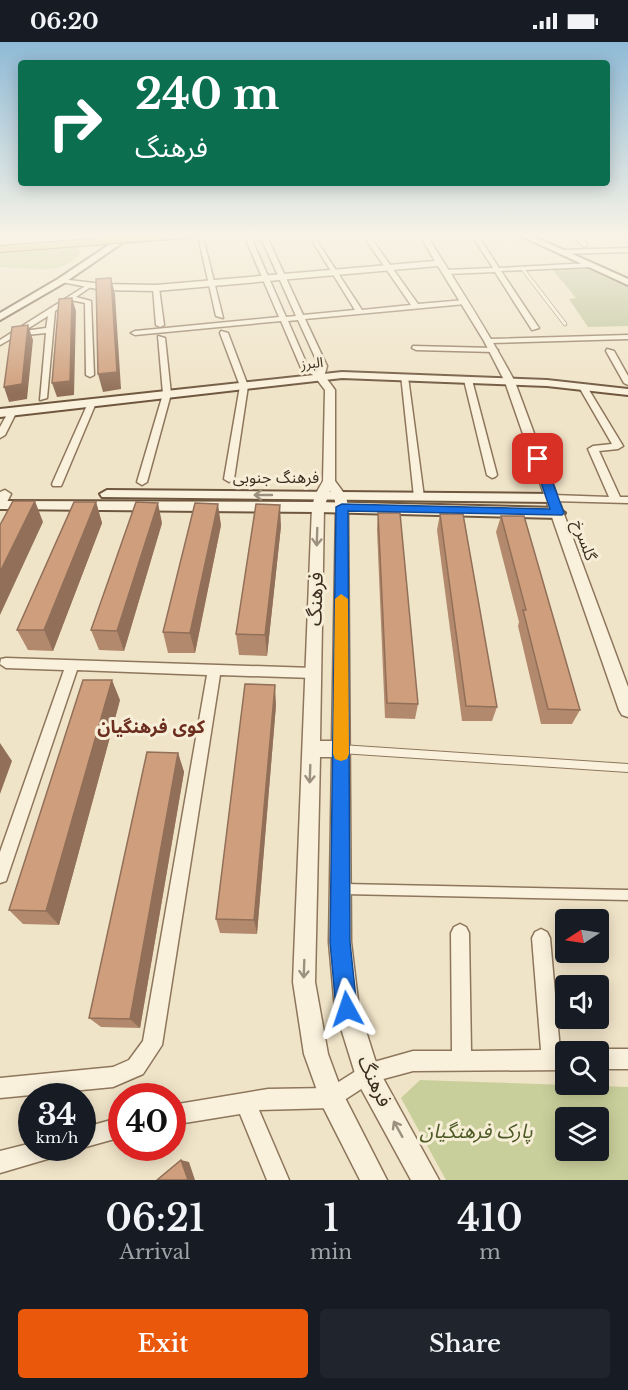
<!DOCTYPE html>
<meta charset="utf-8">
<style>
:root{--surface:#171b24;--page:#20242c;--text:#f1f3f6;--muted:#9ea1a6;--accent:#ea580c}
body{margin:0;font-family:"Libre Baskerville","Noto Sans Arabic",serif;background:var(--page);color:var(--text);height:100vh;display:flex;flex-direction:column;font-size:22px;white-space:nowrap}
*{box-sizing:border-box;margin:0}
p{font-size:20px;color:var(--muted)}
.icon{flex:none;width:33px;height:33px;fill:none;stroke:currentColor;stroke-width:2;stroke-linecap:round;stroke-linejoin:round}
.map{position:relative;height:1138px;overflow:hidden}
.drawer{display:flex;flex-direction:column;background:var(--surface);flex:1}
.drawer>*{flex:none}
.banner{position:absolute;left:18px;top:18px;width:592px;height:126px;border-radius:6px;box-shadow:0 3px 15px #0003;background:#0b6e4f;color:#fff;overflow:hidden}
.needle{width:39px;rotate:258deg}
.controls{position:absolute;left:555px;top:867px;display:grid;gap:12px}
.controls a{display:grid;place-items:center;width:54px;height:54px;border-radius:6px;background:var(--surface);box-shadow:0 3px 15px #0003;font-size:30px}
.speed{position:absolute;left:18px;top:1041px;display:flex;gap:12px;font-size:30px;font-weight:700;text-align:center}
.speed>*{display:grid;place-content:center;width:78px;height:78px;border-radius:50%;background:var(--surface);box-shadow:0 3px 15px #0003;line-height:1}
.speed small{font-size:15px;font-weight:400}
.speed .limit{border:9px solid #d22;background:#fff;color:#111}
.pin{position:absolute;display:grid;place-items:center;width:51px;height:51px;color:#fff;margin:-26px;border-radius:12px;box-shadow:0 3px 9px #0006}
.me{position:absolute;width:66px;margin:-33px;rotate:355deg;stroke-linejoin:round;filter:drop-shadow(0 0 4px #0008)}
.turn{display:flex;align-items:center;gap:21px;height:126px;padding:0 18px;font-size:27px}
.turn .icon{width:78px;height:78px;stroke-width:2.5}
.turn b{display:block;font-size:42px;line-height:51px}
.eta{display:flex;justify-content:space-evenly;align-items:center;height:102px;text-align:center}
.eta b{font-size:36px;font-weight:600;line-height:42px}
.cta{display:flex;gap:12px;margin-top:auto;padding:12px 18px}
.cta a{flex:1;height:69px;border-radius:6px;background:var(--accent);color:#fff;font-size:24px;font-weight:600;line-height:69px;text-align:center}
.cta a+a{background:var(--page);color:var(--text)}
.status{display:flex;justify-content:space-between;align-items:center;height:42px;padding:0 30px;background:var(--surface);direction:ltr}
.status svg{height:16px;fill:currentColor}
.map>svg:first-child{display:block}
.green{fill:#c9cf9b;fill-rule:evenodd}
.cemetery{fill:#bfc49a}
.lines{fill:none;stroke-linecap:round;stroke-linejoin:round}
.service-far2-casing{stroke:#8d765c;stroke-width:4.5}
.service-far1-casing{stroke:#8d765c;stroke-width:10}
.service-casing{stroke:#8d765c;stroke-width:13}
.minor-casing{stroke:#8d765c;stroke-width:3}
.tertiary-casing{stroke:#8d765c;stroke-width:3}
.secondary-casing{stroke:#6f573f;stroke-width:4}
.primary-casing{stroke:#5b4430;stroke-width:3}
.trunk-casing{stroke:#5b4430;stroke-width:2}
.service-far2{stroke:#faf1dc;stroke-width:3}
.service-far1{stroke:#faf1dc;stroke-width:8}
.service{stroke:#faf1dc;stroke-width:10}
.minor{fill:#faf1dc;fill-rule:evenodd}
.tertiary{fill:#faf1dc;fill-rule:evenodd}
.secondary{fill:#faf1dc;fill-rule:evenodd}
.primary{fill:#f3d9a0;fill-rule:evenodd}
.trunk{fill:#eabe7c;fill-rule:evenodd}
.trunk-bridge-casing{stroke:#5b4430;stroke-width:12;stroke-linecap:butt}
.trunk-bridge{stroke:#eabe7c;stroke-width:10}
.wall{fill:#b2896c}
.shaded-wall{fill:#916f58}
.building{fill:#cf9f7d;stroke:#916f58;stroke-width:1.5}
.oneway{stroke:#9c907e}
.route{fill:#1a73e8;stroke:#114b97;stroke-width:1.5}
.slow{fill:#f59e0b}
.labels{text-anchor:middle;stroke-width:6;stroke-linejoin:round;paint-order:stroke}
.far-street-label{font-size:14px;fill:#3d2e20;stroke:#f7eed8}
.street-label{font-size:16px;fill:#3d2e20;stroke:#f7eed8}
.neighbourhood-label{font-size:18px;font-weight:bold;fill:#6b2e1e;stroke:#f7eed8}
.near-street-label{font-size:20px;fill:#3d2e20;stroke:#f7eed8}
.near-park-label{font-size:20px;font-style:italic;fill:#4d5a26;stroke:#f7eed8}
</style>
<div class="status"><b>06:20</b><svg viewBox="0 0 49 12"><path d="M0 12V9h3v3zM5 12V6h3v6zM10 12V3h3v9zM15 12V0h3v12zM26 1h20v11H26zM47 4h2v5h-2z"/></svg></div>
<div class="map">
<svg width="628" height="1138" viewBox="0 0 628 1138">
<rect width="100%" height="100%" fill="#f0e4c8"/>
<g class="green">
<path d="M74,203L81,211C59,237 30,224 0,225V208Z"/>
<path d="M420,1038L628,1045V1138H446L401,1056ZM566,1076H598V1108H566Z"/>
</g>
<polygon class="cemetery" points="583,225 628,245 628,284 588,285 569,257 576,256 552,227"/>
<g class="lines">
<defs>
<polyline id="service-far2" points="522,226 565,282"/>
<polyline id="service-far1" points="341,707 628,726"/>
<polyline id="service" points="344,847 628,853"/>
<g id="minor">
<path d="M362,192H368L418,262L465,258L468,260L465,262L305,277L327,324L324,335L320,337L301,326L281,279L135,293L131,291L135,289L279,275L247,200L249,195L260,193L269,199L303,273L355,268L310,195L313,193L362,268L411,263ZM254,197H259L263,200L296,274L286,275L253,200ZM298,278L319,324L317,330L308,325L288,279Z"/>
<polygon points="471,192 477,192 499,226 590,221 593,223 590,225 501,229 539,286 532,288 495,230 446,232 443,230 446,228 493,226"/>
<polygon points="571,192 578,192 587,202 587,204 583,204"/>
<polygon points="621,192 628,192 628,197"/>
<polygon points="199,198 204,199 223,276 216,274"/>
<polygon points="628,206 628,210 560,212 557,210 560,208"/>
<path d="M87,243L92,244L76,255L91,259L94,333L90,335L86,333L85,261L71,258L55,269L47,356L40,358L46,291L16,294L0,303V298ZM48,274L46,286L24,289Z"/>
<polygon points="156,244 159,246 164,283 160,285 156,283 153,246"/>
<polygon points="221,289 228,291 248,344 234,437 229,440 224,437 240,344 220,291"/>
<polygon points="628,293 628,297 489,301 485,299 489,297"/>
<polygon points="158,294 165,296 171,352 147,440 142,443 137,440 163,352"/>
<polygon points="413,304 494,306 498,308 494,310 416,308 412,306"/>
<polygon points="607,307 614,309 628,334 628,343 624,341 606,309"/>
<polygon points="401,333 408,335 424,455 419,458 414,455"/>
<polygon points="465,336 472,338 497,433 495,435 492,436 487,433 464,338"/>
<polygon points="580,343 586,343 623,404 618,407 599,409 620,455 628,455 628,461 553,459 548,456 553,453 609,455 588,407 593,404 612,402 579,345"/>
<polygon points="92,358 96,361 62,442 61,444 53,444 52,442 88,361"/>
<polygon points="13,366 17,369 5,393 0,396 0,385 10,367"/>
<polygon points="6,616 313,626 318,627 320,631 318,635 313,636 220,633 162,1003 143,1032 113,1045 0,1056 0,1036 113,1025 129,1018 143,999 207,633 77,628 8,833 6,839 0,841 0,810 64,628 6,626 0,622 1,617"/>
<polygon points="460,882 466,885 469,891 471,1009 541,1008 532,896 535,890 541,887 547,890 550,896 560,1008 569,1010 566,1010 566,1028 413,1029 372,1040 332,1066 259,1068 289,1138 267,1138 240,1072 172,1083 172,1063 268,1047 329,1046 367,1022 413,1009 452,1009 451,891 454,885"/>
<polygon points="598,1007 628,1007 628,1027 598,1027 598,1010 593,1010"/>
<polygon points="122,1075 122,1095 82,1106 80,1106 82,1106 82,1086"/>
<polygon points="32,1101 32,1106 61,1106 58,1113 51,1116 0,1131 0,1109"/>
</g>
<g id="tertiary">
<path d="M419,192H426C456,240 488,289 515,340L628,645V675L622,673L619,668L505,340L484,299L438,224L156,249L102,248L57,239L61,237L102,242L156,243L435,219Z"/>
<path d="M320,332L324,333L335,348V439L346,454L348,465L351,900L359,967L378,1027L439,1138H411L358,1041L335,967L329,900L332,715H320L315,940L328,1012L342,1050L387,1138H360L323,1065L304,1012L293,940L312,465L315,453L323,439L325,348L315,335ZM330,449L334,454L336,465L332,699H320L324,465Z"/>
<polygon points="5,448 11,452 5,464 0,465 0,450"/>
</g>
<g id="secondary">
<polygon points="125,192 135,192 64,241 0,278 0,271 58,237"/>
<polygon points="517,192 528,192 628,237 628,243"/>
<polygon points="342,330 547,338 628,347 628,353 547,344 342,336 0,375 0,367"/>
<polygon points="107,448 553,452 560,456 553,460 102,455 100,452"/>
<polygon points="0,459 318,460 558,466 565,471 558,476 318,470 0,467"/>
</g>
<polygon id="primary" points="91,192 84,196 80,193 80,192"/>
<polygon id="trunk" points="158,192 204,192 200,195 0,210 0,204"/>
</defs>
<use href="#service-far2" class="service-far2-casing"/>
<use href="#service-far1" class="service-far1-casing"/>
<use href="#service" class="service-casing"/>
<use href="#minor" class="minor-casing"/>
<use href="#tertiary" class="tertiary-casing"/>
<use href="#secondary" class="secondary-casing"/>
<use href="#primary" class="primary-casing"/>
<use href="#trunk" class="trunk-casing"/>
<use href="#service-far2" class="service-far2"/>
<use href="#service-far1" class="service-far1"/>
<use href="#service" class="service"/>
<use href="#minor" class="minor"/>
<use href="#tertiary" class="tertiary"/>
<use href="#secondary" class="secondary"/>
<use href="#primary" class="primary"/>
<use href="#trunk" class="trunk"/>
<defs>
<polyline id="trunk-bridge" points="104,197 171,192"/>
</defs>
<use href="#trunk-bridge" class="trunk-bridge-casing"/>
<use href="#trunk-bridge" class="trunk-bridge"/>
</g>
<g class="wall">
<polygon points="96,460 102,481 53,609 28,608 17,588"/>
<polygon points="378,471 418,662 415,677 385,676 377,487"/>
<polygon points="440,472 497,665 492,679 462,679 437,488"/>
<polygon points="501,474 580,668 572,682 541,682 518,584 519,580 496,490"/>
<polygon points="162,481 124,609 99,608 91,588"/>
<polygon points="221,483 195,611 168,611 163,590"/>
<polygon points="281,484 267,614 239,613 236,592"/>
<polygon points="120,658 59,883 23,882 9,868"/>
<polygon points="276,663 257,892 220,891 216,877"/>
<polygon points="178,711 184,730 140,986 101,985 89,976"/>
</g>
<g class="shaded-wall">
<polygon points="111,236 115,252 121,347 103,350 98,332"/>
<polygon points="72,256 76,269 74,353 57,355 52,341"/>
<polygon points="28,283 33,298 27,357 9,360 4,345"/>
<polygon points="35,459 43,480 0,573 0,530"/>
<polygon points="96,460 102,481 53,609 44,588"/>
<polygon points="158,461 162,481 124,609 117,589"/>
<polygon points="218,462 221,483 195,611 190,591"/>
<polygon points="280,463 281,484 267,614 265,593"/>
<polygon points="112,638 120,658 59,883 46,869"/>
<polygon points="275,643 276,663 257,892 254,878"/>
<polygon points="0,701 12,719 0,752"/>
<polygon points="178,711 184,730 140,986 130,977"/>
<polygon points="181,1118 189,1120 195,1138 188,1138"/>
</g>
<g class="building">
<polygon points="111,236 117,330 98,332 96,237"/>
<polygon points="72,256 70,339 52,341 59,257"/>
<polygon points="28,283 22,342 4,345 12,285"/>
<polygon points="13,459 35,459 0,530 0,483"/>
<polygon points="74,460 96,460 44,588 17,588"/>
<polygon points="136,460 158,461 117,589 91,588"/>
<polygon points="195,461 218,462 190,591 163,590"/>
<polygon points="256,462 280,463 265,593 236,592"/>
<polygon points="378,471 400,471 418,662 387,661"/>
<polygon points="440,472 463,472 497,665 466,664"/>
<polygon points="501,474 524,474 580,668 548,667 523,568 526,568"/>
<polygon points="83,638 112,638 46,869 9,868"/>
<polygon points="245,642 275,643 254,878 216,877"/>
<polygon points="147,710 178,711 130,977 89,976"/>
<polygon points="181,1118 188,1138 157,1138"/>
</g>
<defs><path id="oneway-shaft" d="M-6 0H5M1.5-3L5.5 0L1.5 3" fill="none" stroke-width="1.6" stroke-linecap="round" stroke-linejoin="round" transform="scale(1.5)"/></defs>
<g class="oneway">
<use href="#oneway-shaft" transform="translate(263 453) rotate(-180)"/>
<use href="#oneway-shaft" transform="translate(317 495) rotate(92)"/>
<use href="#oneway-shaft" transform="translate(310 732) rotate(92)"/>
<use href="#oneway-shaft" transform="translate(304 927) rotate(92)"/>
<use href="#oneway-shaft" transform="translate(398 1087) rotate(-119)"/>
</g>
<linearGradient id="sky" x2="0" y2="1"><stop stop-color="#8fbad6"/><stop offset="0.55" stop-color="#f8f3e6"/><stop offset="1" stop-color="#f8f3e6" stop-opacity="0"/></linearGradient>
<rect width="628" height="352" fill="url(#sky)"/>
<polygon class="route" points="538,414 544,417 564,471 562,473 348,469 350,900 357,967 354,975 347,978 339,975 336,967 330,900 336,465 342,462 550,467 533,417"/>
<polygon class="slow" points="341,552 348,557 349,712 347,717 341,719 335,717 333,712 335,557"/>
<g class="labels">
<g class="far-street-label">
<text transform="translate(312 321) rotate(-6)" y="5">البرز</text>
</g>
<g class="street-label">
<text x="276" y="441">فرهنگ جنوبی</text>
<text transform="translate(585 498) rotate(70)" y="6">گلسرخ</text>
</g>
<g class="neighbourhood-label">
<text x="151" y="691">کوی فرهنگیان</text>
</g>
<g class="near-street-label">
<text transform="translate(315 557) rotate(-88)" y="7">فرهنگ</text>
<text transform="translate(375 1039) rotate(65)" y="7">فرهنگ</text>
</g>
<g class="near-park-label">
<text x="476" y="1096">پارک فرهنگیان</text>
</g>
</g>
</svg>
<div class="controls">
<a><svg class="needle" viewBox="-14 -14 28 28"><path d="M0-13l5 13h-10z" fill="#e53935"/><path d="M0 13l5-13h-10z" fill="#9ea1a6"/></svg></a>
<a><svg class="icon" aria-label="sound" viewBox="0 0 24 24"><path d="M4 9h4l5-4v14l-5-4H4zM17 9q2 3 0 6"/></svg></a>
<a><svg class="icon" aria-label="search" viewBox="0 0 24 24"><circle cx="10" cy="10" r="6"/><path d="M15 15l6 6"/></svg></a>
<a><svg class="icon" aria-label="layers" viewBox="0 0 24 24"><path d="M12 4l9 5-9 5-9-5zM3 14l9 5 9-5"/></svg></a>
</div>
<div class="speed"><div>34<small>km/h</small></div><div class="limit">40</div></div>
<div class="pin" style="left:538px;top:417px;background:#d93025"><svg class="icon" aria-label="arrive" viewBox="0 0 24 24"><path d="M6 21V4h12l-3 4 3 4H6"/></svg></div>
<svg class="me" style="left:347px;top:967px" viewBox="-20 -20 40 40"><path d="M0-17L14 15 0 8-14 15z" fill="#1a73e8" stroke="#fff" stroke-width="4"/></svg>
<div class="banner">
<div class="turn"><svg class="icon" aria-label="right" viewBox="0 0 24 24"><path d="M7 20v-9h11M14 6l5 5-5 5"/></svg><div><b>240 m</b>فرهنگ</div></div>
</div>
</div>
<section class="drawer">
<div class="eta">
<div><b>06:21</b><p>Arrival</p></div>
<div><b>1</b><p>min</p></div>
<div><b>410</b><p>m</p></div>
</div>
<div class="cta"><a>Exit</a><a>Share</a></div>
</section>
